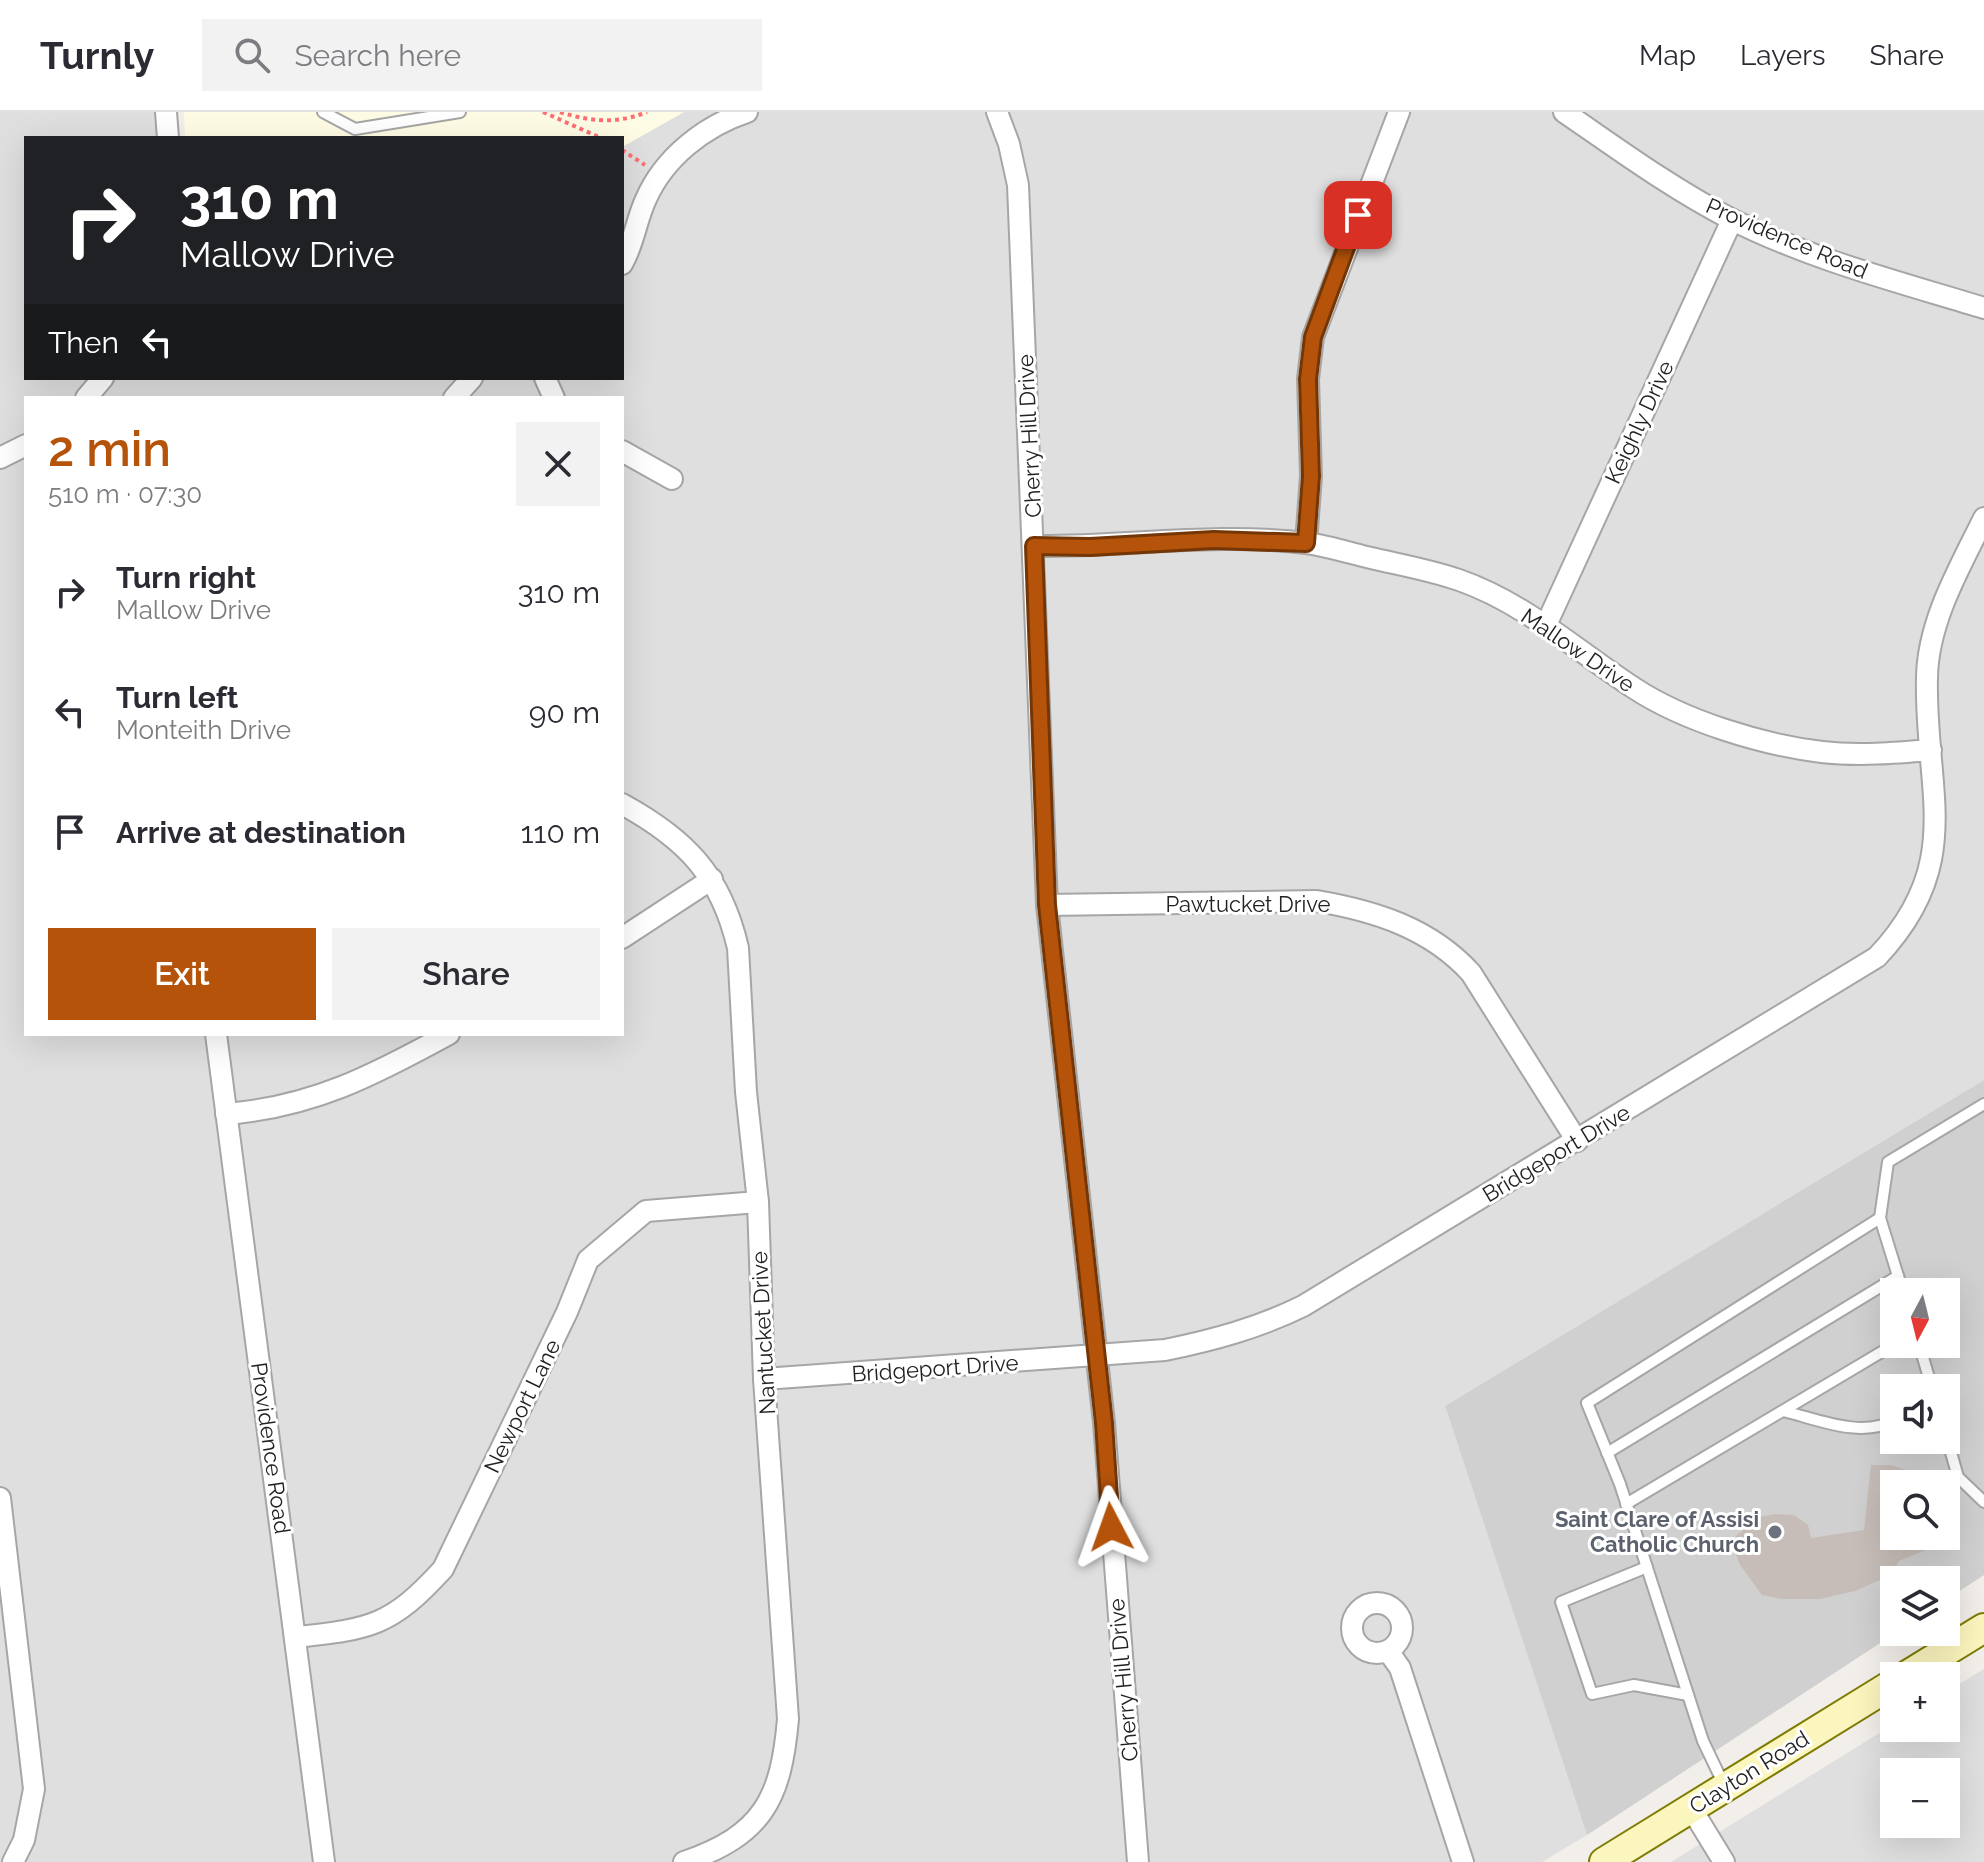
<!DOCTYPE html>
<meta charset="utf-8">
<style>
:root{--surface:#fff;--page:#f2f2f3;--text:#2b2b33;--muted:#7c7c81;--line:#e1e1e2;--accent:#b45309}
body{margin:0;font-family:Raleway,sans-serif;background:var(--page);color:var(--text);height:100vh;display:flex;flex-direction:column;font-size:30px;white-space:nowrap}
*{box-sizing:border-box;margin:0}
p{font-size:26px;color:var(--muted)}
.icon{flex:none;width:44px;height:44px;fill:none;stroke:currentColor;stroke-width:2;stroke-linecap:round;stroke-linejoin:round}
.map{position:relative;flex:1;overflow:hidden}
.panel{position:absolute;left:24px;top:284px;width:600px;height:640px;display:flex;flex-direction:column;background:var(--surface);border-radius:0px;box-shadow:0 8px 32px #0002}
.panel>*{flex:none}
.top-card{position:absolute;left:24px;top:24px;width:600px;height:244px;border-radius:0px;box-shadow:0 8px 32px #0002;background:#202124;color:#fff;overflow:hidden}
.needle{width:52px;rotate:187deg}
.controls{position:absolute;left:1880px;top:1166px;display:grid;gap:16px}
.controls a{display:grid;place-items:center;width:80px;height:80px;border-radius:0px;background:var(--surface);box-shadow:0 8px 32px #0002;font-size:40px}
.pin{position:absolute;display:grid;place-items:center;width:68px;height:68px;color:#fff;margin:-34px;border-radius:16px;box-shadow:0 4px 12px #0006}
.me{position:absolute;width:88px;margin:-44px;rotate:356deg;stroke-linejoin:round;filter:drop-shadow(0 0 6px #0008)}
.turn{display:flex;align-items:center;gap:28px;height:168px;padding:0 24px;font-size:36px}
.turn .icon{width:104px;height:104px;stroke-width:2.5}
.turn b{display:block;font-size:56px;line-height:68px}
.then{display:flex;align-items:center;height:76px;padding:0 24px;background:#0003;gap:16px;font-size:30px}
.round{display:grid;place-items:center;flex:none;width:84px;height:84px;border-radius:0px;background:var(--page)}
.head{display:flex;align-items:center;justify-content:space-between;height:136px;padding:0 24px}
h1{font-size:48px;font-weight:600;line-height:60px;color:var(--accent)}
.primary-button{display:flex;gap:16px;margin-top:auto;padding:16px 24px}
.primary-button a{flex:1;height:92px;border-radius:0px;background:var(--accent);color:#fff;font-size:32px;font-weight:600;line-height:92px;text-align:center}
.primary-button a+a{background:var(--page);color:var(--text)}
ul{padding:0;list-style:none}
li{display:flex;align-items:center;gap:24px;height:120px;padding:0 24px}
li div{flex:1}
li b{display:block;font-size:30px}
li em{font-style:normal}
header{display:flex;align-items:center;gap:48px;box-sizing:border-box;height:112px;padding:0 40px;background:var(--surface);border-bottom:2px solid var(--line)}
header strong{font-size:38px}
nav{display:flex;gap:44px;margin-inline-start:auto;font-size:28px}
.search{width:560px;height:72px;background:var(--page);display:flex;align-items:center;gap:20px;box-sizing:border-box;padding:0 28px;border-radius:0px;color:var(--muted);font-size:30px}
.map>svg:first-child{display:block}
.residential{fill:#e0dfdf;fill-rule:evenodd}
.education{fill:#fffce5}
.religious{fill:#d0d0d0;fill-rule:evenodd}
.building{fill:#c7bdb8}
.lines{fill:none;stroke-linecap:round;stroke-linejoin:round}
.lane-casing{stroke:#a6a6a6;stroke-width:14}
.street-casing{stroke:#a6a6a6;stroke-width:24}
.secondary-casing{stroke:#7e7c04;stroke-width:32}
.path{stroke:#fc7074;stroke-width:4;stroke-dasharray:4 4;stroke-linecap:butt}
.lane{stroke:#fff;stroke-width:10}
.street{stroke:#fff;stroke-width:20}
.secondary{stroke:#fbf6be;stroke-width:28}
.route-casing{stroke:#753606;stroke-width:20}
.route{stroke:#b45309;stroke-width:14}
.worship-dot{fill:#6b7280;stroke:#fff;stroke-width:3}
.labels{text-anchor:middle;stroke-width:6;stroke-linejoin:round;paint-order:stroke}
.street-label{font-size:22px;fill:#222;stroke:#fff}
.worship-label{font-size:22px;font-weight:bold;fill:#5b616d;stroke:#fff;text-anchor:end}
</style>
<header>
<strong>Turnly</strong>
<div class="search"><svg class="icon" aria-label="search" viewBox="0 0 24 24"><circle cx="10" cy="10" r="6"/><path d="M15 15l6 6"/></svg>Search here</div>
<nav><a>Map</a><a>Layers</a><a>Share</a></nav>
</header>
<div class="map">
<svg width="1984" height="1750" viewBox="0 0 1984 1750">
<rect width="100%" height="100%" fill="#f2eee9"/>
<g class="residential">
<path d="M0,0H158L160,26H26V266H622V35L684,0H1984V968L1445,1294L1587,1723L1542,1750H0ZM26,286H622V922H26Z"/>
<path d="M1984,1557V1750H1671L1894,1612V1616H1946V1580ZM1894,1660H1946V1712H1894Z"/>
</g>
<polygon class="education" points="184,0 684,0 622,35 622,26 185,26"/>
<path class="religious" d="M1984,968V1463L1946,1488V1468H1894V1520H1897L1587,1723L1445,1294ZM1894,1180H1946V1232H1894ZM1894,1276H1946V1328H1894ZM1894,1372H1946V1424H1894Z"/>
<polygon class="building" points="1871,1353 1891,1353 1938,1368 1938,1372 1894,1372 1894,1424 1960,1424 1899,1449 1891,1463 1855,1479 1820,1487 1781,1487 1762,1483 1740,1453 1735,1440 1736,1424 1759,1405 1775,1402 1794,1403 1808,1413 1811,1426 1864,1418"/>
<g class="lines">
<defs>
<g id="lane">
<polyline points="323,0 355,17 460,0"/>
<polyline points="1903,1180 1880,1106 1888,1050 1984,992"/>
<polyline points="1919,1232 1932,1276"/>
<path d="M1783,1299C1817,1307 1862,1327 1894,1308"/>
<polyline points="1946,1323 1958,1365 1984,1390"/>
<polyline points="1607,1341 1898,1164"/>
<polyline points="1626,1392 1895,1232"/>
<polyline points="1647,1455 1561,1490 1592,1582 1634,1573 1688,1583"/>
<polyline points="1724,1673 1703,1629 1620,1372 1587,1291 1880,1106"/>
</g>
<g id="street">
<polyline points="166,0 168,26"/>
<polyline points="997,0 1009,32 1018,73 1047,793 1104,1311 1138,1750"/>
<path d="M1564,0C1618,37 1671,76 1729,106C1809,147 1899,170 1984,196"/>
<path d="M622,152C634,132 636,108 646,87C664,46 704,14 747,0"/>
<polyline points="545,266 554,286"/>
<polyline points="86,286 103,266"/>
<polyline points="454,286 472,266"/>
<polyline points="622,339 672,367"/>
<polyline points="0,346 26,333"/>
<polyline points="1306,431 1311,364 1308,267 1313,225 1399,0"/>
<path d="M1034,434C1124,435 1216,420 1306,431C1328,434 1350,441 1371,446C1401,453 1430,458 1459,468C1525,491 1577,539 1634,576C1684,609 1763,633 1822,640C1858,644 1895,641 1931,638"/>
<polyline points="1546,513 1732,108"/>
<path d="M622,692C686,727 721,763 738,836L746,980L758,1090L764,1267L788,1607C781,1687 763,1723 684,1750"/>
<path d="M1047,793L1317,789C1375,799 1430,816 1471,861L1577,1029"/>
<polyline points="622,826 712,767"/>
<polyline points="216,922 324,1750"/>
<path d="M226,1002C313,995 374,963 449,922"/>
<path d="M764,1267L1165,1238C1214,1228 1258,1216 1303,1194L1877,845C1967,750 1924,678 1927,565C1928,509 1960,455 1984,406"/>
<polyline points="0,1386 34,1677 24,1728 13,1750"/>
<circle cx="1377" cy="1516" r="25"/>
<path d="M297,1525C371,1517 391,1514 443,1457L567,1200L588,1148L646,1099L758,1090"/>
<polyline points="1388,1539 1400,1556 1463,1750"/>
<polyline points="1691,1696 1724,1750"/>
</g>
<g id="secondary">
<polyline points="1906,1564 1984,1516"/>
<polyline points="1604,1750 1894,1571"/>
</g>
</defs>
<use href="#lane" class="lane-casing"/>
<use href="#street" class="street-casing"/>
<use href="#secondary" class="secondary-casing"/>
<g class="path">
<polyline points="543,0 601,26"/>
<path d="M560,0C591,10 617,12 647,0"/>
<polyline points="622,38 645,53"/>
</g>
<use href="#lane" class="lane"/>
<use href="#street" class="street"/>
<use href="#secondary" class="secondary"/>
</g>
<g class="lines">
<defs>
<polyline id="route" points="1111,1415 1104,1311 1047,793 1034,434 1090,435 1214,428 1306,431 1311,364 1308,267 1313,225 1358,103"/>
</defs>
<use href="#route" class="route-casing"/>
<use href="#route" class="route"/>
</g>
<circle class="worship-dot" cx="1775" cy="1420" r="8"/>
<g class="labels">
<g class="street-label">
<text transform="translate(1787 126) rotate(23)" y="8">Providence Road</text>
<text transform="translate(1639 310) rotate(-65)" y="8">Keighly Drive</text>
<text transform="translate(1029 324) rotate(-93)" y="8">Cherry Hill Drive</text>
<text transform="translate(1578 538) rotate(34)" y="8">Mallow Drive</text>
<text x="1248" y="800">Pawtucket Drive</text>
<text transform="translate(1556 1041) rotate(-31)" y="8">Bridgeport Drive</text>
<text transform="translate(763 1221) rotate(-93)" y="8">Nantucket Drive</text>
<text transform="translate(935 1256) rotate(-4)" y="8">Bridgeport Drive</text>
<text transform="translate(522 1294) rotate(-64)" y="8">Newport Lane</text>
<text transform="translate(271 1336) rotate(82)" y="8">Providence Road</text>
<text transform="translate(1123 1568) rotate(-95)" y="8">Cherry Hill Drive</text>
<text transform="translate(1749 1660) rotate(-32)" y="8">Clayton Road</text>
</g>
<g class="worship-label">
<text x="1759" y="1415">Saint Clare of Assisi<tspan x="1759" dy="25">Catholic Church</tspan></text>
</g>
</g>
</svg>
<div class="controls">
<a><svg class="needle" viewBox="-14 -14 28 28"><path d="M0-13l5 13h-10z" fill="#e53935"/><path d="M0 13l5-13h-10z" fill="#7c7c81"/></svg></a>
<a><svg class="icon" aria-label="sound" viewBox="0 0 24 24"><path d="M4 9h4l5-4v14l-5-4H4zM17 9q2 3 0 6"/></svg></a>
<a><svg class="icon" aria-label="search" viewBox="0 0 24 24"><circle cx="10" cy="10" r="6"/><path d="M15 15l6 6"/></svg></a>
<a><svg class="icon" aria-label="layers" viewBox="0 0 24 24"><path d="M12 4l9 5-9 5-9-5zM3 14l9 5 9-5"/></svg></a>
<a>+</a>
<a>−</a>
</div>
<div class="pin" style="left:1358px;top:103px;background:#d93025"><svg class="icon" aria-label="arrive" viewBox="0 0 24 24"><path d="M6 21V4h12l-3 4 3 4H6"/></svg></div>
<svg class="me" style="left:1111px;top:1415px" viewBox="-20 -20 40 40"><path d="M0-17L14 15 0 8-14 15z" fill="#b45309" stroke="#fff" stroke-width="4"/></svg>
<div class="top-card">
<div class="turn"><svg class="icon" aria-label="right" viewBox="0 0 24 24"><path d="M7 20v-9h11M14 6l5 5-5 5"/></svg><div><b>310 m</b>Mallow Drive</div></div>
<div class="then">Then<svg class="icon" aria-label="left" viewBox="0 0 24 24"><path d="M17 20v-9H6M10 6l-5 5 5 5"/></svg></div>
</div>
<section class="panel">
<div class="head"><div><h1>2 min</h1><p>510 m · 07:30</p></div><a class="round"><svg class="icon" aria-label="close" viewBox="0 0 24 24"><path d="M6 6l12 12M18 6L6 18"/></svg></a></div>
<ul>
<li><svg class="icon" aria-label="right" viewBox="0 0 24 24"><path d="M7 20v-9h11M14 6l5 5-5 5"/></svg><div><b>Turn right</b><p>Mallow Drive</p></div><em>310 m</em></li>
<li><svg class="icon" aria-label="left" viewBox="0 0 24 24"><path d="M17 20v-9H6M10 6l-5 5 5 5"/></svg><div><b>Turn left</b><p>Monteith Drive</p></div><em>90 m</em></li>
<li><svg class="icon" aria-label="arrive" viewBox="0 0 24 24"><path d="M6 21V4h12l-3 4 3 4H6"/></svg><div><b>Arrive at destination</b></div><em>110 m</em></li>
</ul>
<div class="primary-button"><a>Exit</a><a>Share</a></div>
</section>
</div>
